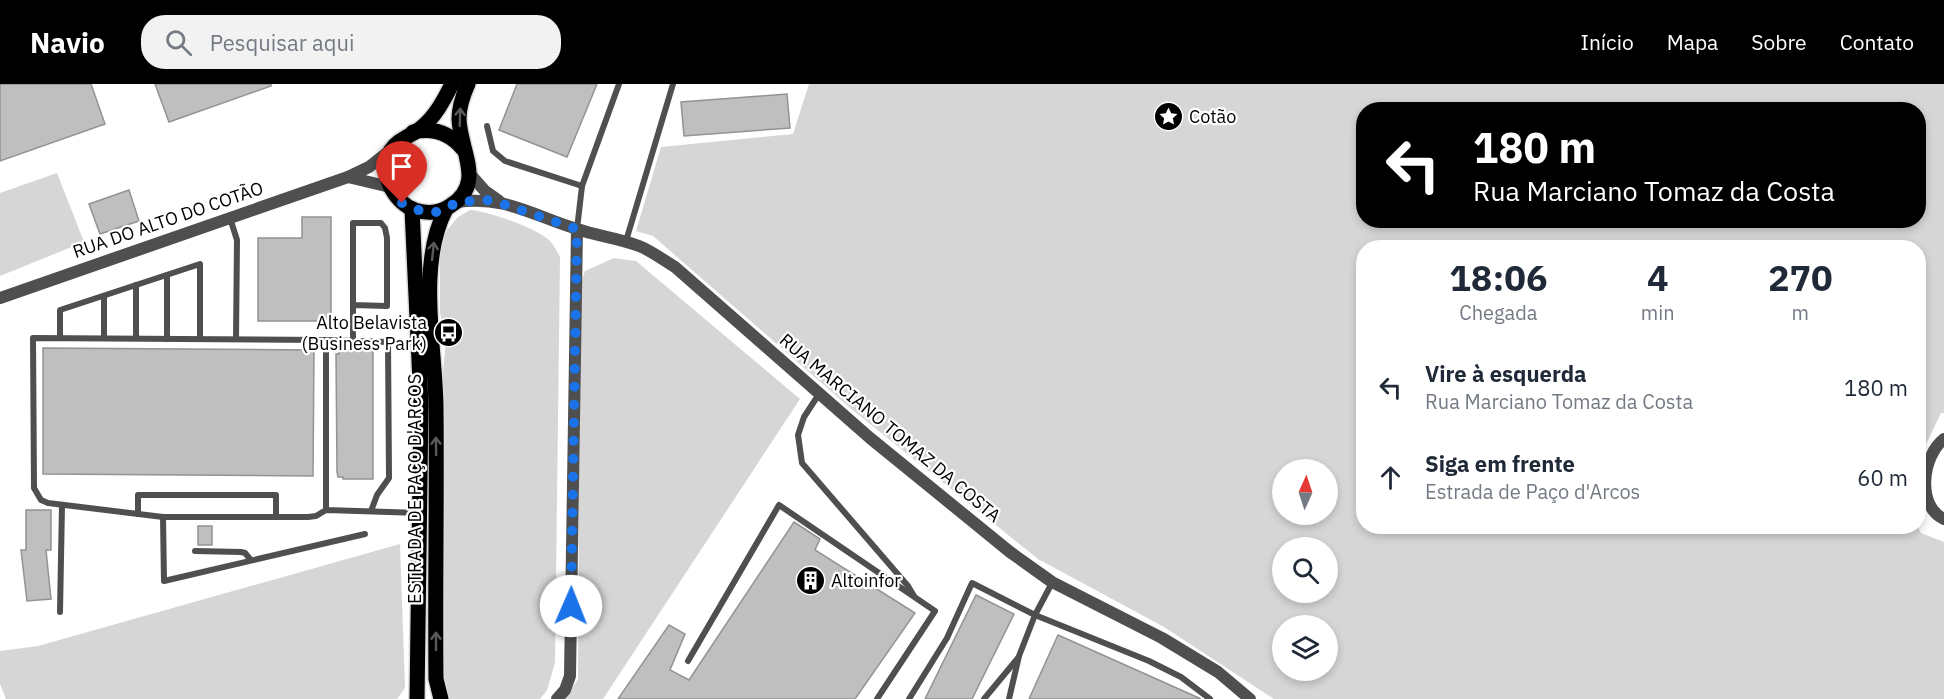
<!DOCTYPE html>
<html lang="pt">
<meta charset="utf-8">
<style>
:root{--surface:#fff;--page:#f2f2f3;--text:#1f2937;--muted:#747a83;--accent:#000}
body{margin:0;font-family:"IBM Plex Sans",sans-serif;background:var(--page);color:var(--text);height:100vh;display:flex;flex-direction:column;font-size:22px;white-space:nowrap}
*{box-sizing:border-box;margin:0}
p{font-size:20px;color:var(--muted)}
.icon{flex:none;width:33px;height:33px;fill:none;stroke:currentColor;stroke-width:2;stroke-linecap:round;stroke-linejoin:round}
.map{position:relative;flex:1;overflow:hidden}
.drawer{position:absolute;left:1356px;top:156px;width:570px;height:294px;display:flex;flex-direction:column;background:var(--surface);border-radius:24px;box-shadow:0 3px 9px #0003}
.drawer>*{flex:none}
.guide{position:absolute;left:1356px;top:18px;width:570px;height:126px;border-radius:24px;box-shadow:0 3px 9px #0003;background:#000;color:#fff;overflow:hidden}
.needle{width:39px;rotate:3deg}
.controls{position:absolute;left:1272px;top:375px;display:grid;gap:12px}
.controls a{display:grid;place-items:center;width:66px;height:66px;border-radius:50%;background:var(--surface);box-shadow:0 3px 9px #0003;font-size:30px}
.pin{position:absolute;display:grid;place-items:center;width:51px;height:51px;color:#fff;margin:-62px -26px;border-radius:50% 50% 50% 0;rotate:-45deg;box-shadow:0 0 6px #0007}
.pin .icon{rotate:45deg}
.me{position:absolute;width:66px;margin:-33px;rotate:1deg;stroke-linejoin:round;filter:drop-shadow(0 0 4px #0008)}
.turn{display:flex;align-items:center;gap:21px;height:126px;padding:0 18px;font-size:27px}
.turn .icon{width:78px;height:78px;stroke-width:2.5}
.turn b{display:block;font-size:42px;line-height:51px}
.eta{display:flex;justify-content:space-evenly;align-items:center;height:102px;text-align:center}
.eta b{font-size:36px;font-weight:800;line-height:42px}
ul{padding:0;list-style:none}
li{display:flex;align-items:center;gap:18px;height:90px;padding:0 18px}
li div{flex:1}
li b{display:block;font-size:22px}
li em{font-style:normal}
header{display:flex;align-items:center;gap:36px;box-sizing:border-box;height:84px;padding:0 30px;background:var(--accent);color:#fff}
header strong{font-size:28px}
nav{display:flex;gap:33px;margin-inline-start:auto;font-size:21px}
.search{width:420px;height:54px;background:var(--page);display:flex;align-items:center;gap:15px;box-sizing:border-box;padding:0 21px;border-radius:24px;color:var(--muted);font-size:22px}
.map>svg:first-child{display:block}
.green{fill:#d6d6d6;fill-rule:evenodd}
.building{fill:#bfbfbf;stroke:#939393;stroke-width:1.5}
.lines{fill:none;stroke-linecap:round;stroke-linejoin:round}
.primary-casing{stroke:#dbdbdb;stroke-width:18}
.lane{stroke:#4f4f4f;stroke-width:6}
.street{stroke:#4f4f4f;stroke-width:12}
.primary{stroke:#000;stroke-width:15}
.oneway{stroke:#595959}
.route{stroke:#1a73e8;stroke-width:10;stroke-dasharray:0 18}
.labels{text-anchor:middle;stroke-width:4.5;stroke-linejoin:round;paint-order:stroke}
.poi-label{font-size:18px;fill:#000;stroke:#fff;text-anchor:start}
.street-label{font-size:18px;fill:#000;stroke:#fff}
</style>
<header>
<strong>Navio</strong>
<div class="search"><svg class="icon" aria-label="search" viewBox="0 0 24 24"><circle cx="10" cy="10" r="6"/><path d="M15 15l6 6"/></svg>Pesquisar aqui</div>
<nav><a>Início</a><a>Mapa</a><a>Sobre</a><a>Contato</a></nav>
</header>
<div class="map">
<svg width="1944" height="615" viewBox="0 0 1944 615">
<rect width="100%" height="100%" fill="#fff"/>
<g class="green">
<path d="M809,0H1944V329H1941L1919,375L1918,164H1364V442L1918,443L1921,449L1944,458V615H1274L1164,543L1038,475L849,323L653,152L636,147L661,63L793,50ZM1364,26H1918V136H1364ZM1282,386H1328V430H1282ZM1282,464H1328V508H1282ZM1282,542H1328V586H1282Z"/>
<polygon points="57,89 84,158 0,192 0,109"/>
<path d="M470,126C488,127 537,144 550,157C554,161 557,168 560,173L555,579L547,606L540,615H447L443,602V288L446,256L440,229V164L447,146L458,133Z"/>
<polygon points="614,174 636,177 800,315 603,615 565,615 578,595 580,202 585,187"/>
<polygon points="400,460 405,604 397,615 6,615 0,600 0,567 38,562"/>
</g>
<g class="building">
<polygon points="0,0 91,0 105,40 0,77"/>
<polygon points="155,0 271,0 271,2 169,38"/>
<polygon points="517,0 597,0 567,73 499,46"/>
<polygon points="787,10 790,44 684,52 681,18"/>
<polygon points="129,106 139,137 100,150 89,120"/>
<polygon points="302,133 331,133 331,237 258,237 258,154 302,154"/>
<polygon points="43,264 314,266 313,392 43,390"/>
<polygon points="373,264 373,395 343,395 343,393 338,393 337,388 336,270 339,270 339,266 343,265"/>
<polygon points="26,426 51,426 51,466 46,466 51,515 27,517 21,466 26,466"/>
<polygon points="794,438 820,455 815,466 915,529 855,615 618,615 669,541 685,550 670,586 689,596"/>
<rect x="198" y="442" width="14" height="19"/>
<polygon points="976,511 1014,530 972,615 925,615"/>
<polygon points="1058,551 1199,614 1201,615 1029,615"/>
</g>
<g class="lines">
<defs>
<g id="primary">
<path d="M452,0C444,16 435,33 421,44C411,52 398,55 391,66C378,88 393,118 415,126C427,130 440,129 450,122C486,100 460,67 459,35C459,23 463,11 468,0"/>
<path d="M413,48C434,43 450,49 463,65"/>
<polyline points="412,125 421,320 417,615"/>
<path d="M441,615L436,595C435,504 437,413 436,322C435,262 417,180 446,125"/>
</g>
</defs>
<use href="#primary" class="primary-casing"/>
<g class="lane">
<polyline points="487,42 493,67 505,77 582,102"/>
<polyline points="230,134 237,156 236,255"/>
<polyline points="577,145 582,102 619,0"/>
<polyline points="626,157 673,0"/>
<polyline points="60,254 60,226 200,180 200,255"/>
<polyline points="104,254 104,212"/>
<polyline points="136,254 136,201"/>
<polyline points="167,255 167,191"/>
<polyline points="326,256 388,258 389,394 377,411 371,427"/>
<polyline points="353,256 353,139 381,139 385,144 387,154 387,222 353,221"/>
<polyline points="819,310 804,333 798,351 802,379 908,502 914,512"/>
<polyline points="326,426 316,432 308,433 163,433 48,419 41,416 34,404 33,254 326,256 326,426 420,429"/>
<polyline points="138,430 138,411 276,411 276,433"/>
<polyline points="163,433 164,497 365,450"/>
<polyline points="195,467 241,468 245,469 250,475"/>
<polyline points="60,528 62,421"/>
<polyline points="688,577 779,421 935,527 877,615"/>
<polyline points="909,615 947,554 972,499 1035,531 1149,577 1181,593 1210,615"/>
<polyline points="984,615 1018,574"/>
<polyline points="1009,615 1019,572 1035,531 1052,499"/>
</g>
<g class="street">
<polyline points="470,90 485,107 499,117"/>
<polyline points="348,93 390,103"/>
<path d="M457,118C504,111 534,132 577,145C597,152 619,154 639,162C652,167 663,176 675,183L870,354L1010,468L1052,498L1162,554L1218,588L1250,615"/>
<polyline points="0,214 348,93 369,83 392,65"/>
<path d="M1944,355C1922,372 1916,422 1944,435"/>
<polyline points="557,615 565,606 570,592 577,145"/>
</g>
<use href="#primary" class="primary"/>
</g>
<defs><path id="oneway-shaft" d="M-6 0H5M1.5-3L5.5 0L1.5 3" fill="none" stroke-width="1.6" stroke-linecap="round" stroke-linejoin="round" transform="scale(1.5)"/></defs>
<g class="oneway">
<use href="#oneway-shaft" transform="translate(460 33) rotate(-88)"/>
<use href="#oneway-shaft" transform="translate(433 167) rotate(-84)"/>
<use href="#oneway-shaft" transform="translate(436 362) rotate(-91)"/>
<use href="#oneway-shaft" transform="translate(436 557) rotate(-90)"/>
</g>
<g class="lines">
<polyline class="route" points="402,119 423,128 436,128 446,125 457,118 491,116 577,145 571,522"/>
</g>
<defs>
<symbol id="sight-disc" viewBox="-11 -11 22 22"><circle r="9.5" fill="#000" stroke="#fff"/><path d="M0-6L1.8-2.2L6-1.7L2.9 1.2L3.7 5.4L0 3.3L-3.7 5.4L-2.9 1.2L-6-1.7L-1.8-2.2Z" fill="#fff"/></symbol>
<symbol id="bus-disc" viewBox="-11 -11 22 22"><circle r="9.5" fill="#000" stroke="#fff"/><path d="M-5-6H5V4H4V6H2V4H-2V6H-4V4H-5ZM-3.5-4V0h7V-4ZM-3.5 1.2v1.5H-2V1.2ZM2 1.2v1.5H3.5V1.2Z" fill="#fff"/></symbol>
<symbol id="building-disc" viewBox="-11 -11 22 22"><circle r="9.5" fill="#000" stroke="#fff"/><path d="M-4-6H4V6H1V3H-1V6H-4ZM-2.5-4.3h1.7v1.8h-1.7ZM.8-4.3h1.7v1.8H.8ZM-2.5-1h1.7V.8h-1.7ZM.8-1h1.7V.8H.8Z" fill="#fff"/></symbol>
</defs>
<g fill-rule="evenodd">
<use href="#sight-disc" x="1152" y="16" width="33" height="33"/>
<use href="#bus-disc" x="432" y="232" width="33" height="33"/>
<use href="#building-disc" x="794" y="480" width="33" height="33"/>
</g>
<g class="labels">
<g class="poi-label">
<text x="1189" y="39">Cotão</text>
<text x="427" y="245" text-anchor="end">Alto Belavista<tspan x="427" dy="21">(Business Park)</tspan></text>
<text x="831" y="503">Altoinfor</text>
</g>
<g class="street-label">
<text transform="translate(168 136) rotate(-19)" y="6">RUA DO ALTO DO COTÃO</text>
<text transform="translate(890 344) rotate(40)" y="6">RUA MARCIANO TOMAZ DA COSTA</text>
<text transform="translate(415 405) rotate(-90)" y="6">ESTRADA DE PAÇO D'ARCOS</text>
</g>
</g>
</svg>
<div class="controls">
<a><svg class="needle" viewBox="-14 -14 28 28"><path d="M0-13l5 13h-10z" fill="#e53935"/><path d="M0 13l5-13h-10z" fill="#747a83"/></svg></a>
<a><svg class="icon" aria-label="search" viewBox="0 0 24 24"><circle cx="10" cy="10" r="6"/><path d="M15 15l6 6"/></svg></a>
<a><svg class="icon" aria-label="layers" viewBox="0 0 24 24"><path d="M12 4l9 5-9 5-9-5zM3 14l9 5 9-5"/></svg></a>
</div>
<div class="pin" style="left:402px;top:119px;background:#d93025"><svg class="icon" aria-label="arrive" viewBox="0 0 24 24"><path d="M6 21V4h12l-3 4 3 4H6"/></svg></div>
<svg class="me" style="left:571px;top:522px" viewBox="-20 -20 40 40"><circle r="19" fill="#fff"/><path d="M0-13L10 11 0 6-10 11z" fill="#1a73e8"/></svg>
<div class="guide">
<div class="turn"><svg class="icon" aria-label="left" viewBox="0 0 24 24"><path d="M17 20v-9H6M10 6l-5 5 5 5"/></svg><div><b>180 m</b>Rua Marciano Tomaz da Costa</div></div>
</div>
<section class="drawer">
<div class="eta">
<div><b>18:06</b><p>Chegada</p></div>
<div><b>4</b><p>min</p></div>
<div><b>270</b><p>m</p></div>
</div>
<ul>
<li><svg class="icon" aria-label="left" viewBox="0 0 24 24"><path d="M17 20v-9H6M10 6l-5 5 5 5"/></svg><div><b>Vire à esquerda</b><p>Rua Marciano Tomaz da Costa</p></div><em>180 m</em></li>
<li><svg class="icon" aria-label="ahead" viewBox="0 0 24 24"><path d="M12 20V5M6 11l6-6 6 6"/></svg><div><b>Siga em frente</b><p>Estrada de Paço d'Arcos</p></div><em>60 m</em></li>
</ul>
</section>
</div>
